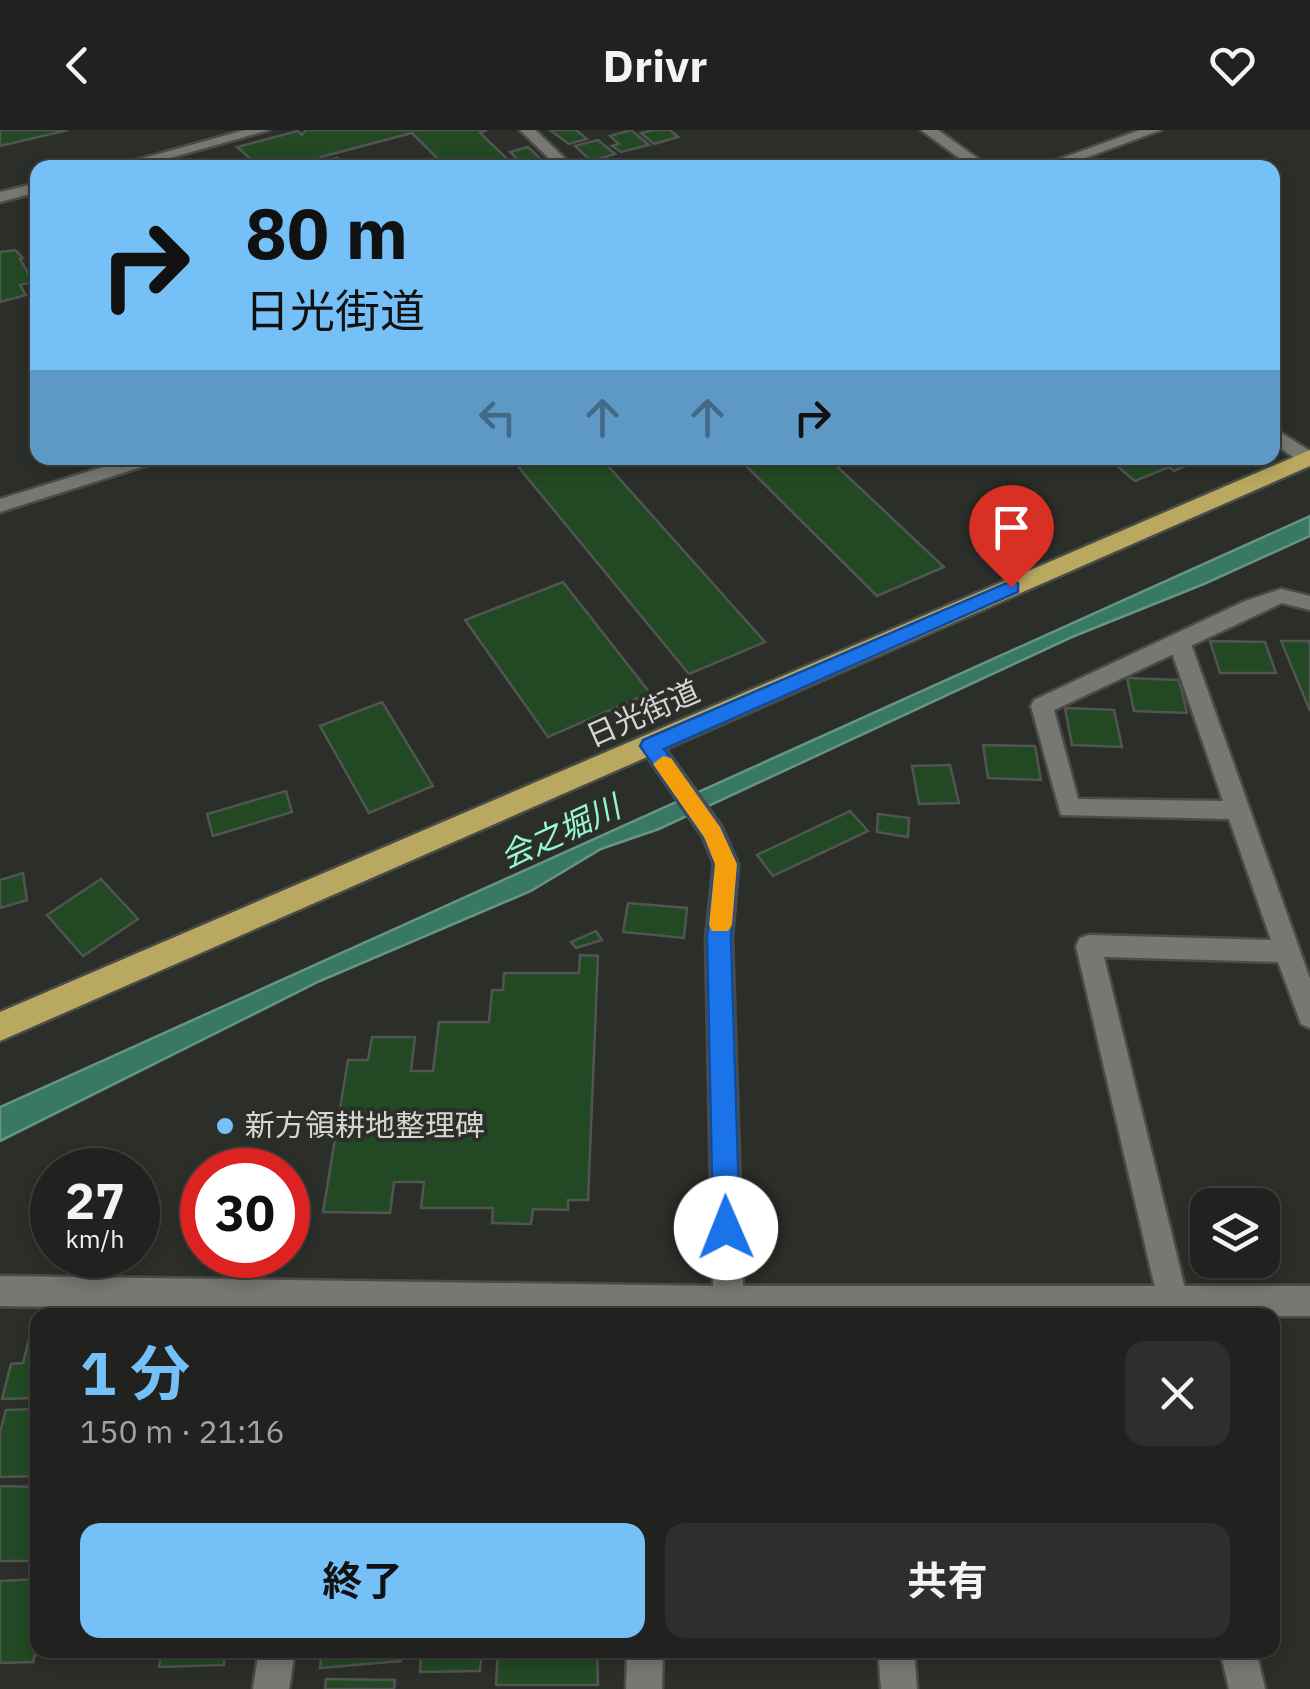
<!DOCTYPE html>
<html lang="ja">
<meta charset="utf-8">
<style>
:root{--surface:#21221f;--page:#2d2f2c;--text:#f1f3f6;--muted:#a2a4a4;--line:#3e3f3d;--accent:#75c0f6}
body{margin:0;font-family:"IBM Plex Sans","Noto Sans JP",sans-serif;background:var(--page);color:var(--text);height:100vh;display:flex;flex-direction:column;font-size:38px;white-space:nowrap}
*{box-sizing:border-box;margin:0}
p{font-size:32px;color:var(--muted)}
.icon{flex:none;width:55px;height:55px;fill:none;stroke:currentColor;stroke-width:2;stroke-linecap:round;stroke-linejoin:round}
.map{position:relative;flex:1;overflow:hidden}
.side{position:absolute;left:30px;top:1178px;width:1250px;height:350px;display:flex;flex-direction:column;background:var(--surface);border-radius:20px;box-shadow:0 5px 15px #0003,0 0 0 2px var(--line)}
.side>*{flex:none}
.top-card{position:absolute;left:30px;top:30px;width:1250px;height:305px;border-radius:20px;box-shadow:0 5px 15px #0003,0 0 0 2px var(--line);background:#75c0f6;color:#111;overflow:hidden}
.buttons{position:absolute;left:1190px;top:1058px;display:grid;gap:20px}
.buttons a{display:grid;place-items:center;width:90px;height:90px;border-radius:20px;background:var(--surface);box-shadow:0 5px 15px #0003,0 0 0 2px var(--line);font-size:50px}
.speed{position:absolute;left:30px;top:1018px;display:flex;gap:20px;font-size:50px;font-weight:700;text-align:center}
.speed>*{display:grid;place-content:center;width:130px;height:130px;border-radius:50%;background:var(--surface);box-shadow:0 5px 15px #0003,0 0 0 2px var(--line);line-height:1}
.speed small{font-size:25px;font-weight:400}
.speed .limit{border:15px solid #d22;background:#fff;color:#111}
.pin{position:absolute;display:grid;place-items:center;width:85px;height:85px;color:#fff;margin:-102px -42px;border-radius:50% 50% 50% 0;rotate:-45deg;box-shadow:0 0 10px #0007}
.pin .icon{rotate:45deg}
.me{position:absolute;width:110px;margin:-55px;rotate:359deg;stroke-linejoin:round;filter:drop-shadow(0 0 8px #0008)}
.turn{display:flex;align-items:center;gap:35px;height:210px;padding:0 50px;font-size:45px}
.turn .icon{width:130px;height:130px;stroke-width:2.5}
.turn b{display:block;font-size:70px;line-height:85px}
.lanes{display:flex;align-items:center;height:95px;padding:0 50px;background:#0003;justify-content:center;gap:50px;direction:ltr}
.lanes .off{opacity:.35}
.round{display:grid;place-items:center;flex:none;width:105px;height:105px;border-radius:20px;background:var(--page)}
.overview{display:flex;align-items:center;justify-content:space-between;height:170px;padding:0 50px}
h1{font-size:60px;font-weight:700;line-height:75px;color:var(--accent)}
.button{display:flex;gap:20px;margin-top:auto;padding:20px 50px}
.button a{flex:1;height:115px;border-radius:20px;background:var(--accent);color:#111;font-size:40px;font-weight:700;line-height:115px;text-align:center}
.button a+a{background:var(--page);color:var(--text)}
header{display:flex;justify-content:space-between;align-items:center;height:130px;padding:0 50px;background:var(--surface);font-size:45px;font-weight:700}
.map>svg:first-child{display:block}
.water{fill:#387964;stroke:#679585;stroke-width:2.5}
.building{fill:#224924;stroke:#515551;stroke-width:2.5}
.lines{fill:none;stroke-linecap:round;stroke-linejoin:round}
.lane-casing{stroke:#4b4c48;stroke-width:5}
.street-casing{stroke:#4b4c48;stroke-width:5}
.secondary-casing{stroke:#4b4c48;stroke-width:5}
.highway-casing{stroke:#4b4c48;stroke-width:5}
.lane{fill:#777873;fill-rule:evenodd}
.street{fill:#777873;fill-rule:evenodd}
.secondary{fill:#777873;fill-rule:evenodd}
.highway{fill:#b9a85f;fill-rule:evenodd}
.route{fill:#1a73e8;stroke:#114b97;stroke-width:2.5}
.slow{fill:#f59e0b}
.poi-dot{fill:#75c0f6;stroke:#2c2e29;stroke-width:4}
.labels{text-anchor:middle;stroke-width:8;stroke-linejoin:round;paint-order:stroke}
.street-label{font-size:30px;fill:#d5d6d3;stroke:#2c2e29}
.poi-label{font-size:30px;fill:#d5d6d3;stroke:#2c2e29;text-anchor:start}
.water-label{font-size:32px;font-style:italic;fill:#94f7d4;stroke:#2c2e29}
</style>
<header><svg class="icon" aria-label="back" viewBox="0 0 24 24"><path d="M15 5l-7 7 7 7"/></svg>Drivr<svg class="icon" aria-label="heart" viewBox="0 0 24 24"><path d="M12 20l-8-8c-3-5 5-10 8-4 3-6 11-1 8 4z"/></svg></header>
<div class="map">
<svg width="1310" height="1559" viewBox="0 0 1310 1559">
<rect width="100%" height="100%" fill="#2c2e29"/>
<polygon class="water" points="1310,386 1310,406 1204,454 1072,507 659,699 601,719 531,761 320,851 0,1011 0,977"/>
<g class="building">
<polygon points="0,0 68,0 0,16"/>
<polygon points="306,0 487,0 480,3 517,38 447,38 412,3 321,27 325,31 337,28 344,37 362,34 367,38 261,38 237,17 298,1 302,5"/>
<polygon points="550,0 576,0 587,9 569,14"/>
<polygon points="631,0 649,15 621,22 612,16 619,14 610,6"/>
<polygon points="653,0 670,0 678,7 654,14 641,3"/>
<polygon points="598,10 615,24 591,31 575,16"/>
<polygon points="528,17 550,38 526,38 510,22"/>
<polygon points="15,120 23,128 20,129 33,152 20,155 26,165 0,172 0,122"/>
<polygon points="511,328 601,328 765,512 689,544"/>
<polygon points="738,328 828,328 944,437 877,466"/>
<polygon points="1107,328 1193,328 1197,331 1174,341 1169,337 1135,351"/>
<polygon points="563,452 650,563 548,607 465,490"/>
<polygon points="1210,511 1265,512 1276,543 1220,543"/>
<polygon points="1281,511 1310,511 1310,581"/>
<polygon points="1127,548 1179,550 1187,583 1134,581"/>
<polygon points="382,572 433,656 369,683 320,596"/>
<polygon points="1065,578 1114,580 1122,617 1072,615"/>
<polygon points="983,615 1035,616 1041,650 988,648"/>
<polygon points="950,635 959,673 919,674 912,636"/>
<polygon points="286,661 292,682 213,706 207,684"/>
<polygon points="850,681 868,701 773,746 757,725"/>
<polygon points="878,684 909,688 908,707 877,702"/>
<polygon points="23,743 27,770 0,778 0,750"/>
<polygon points="101,749 138,789 83,826 47,785"/>
<polygon points="628,773 687,778 684,808 623,802"/>
<polygon points="596,801 602,810 576,818 571,812"/>
<polygon points="580,825 598,826 588,1070 568,1070 568,1080 533,1079 531,1094 492,1093 493,1078 421,1078 424,1052 394,1052 390,1083 323,1082 348,930 368,930 372,907 415,907 411,941 433,941 439,892 489,892 492,860 503,860 504,843 579,843"/>
<polygon points="30,1206 38,1206 38,1268 2,1269 11,1234 23,1233"/>
<polygon points="38,1279 38,1346 0,1347 0,1303 6,1280"/>
<polygon points="0,1356 38,1357 38,1431 0,1431"/>
<polygon points="38,1449 38,1513 33,1532 0,1533 0,1451"/>
<polygon points="162,1520 239,1520 225,1520 224,1535 159,1537"/>
<polygon points="322,1520 401,1520 401,1531 320,1538"/>
<polygon points="421,1520 482,1520 480,1541 420,1542"/>
<polygon points="498,1520 597,1520 598,1555 496,1555"/>
<polygon points="326,1549 395,1550 394,1559 325,1559"/>
</g>
<g class="lines">
<defs>
<g id="lane">
<polygon points="1179,503 1190,511 1310,849 1310,898 1301,894 1278,832 1104,827 1188,1171 1184,1182 1176,1185 1162,1182 1158,1171 1076,816 1080,808 1089,805 1271,810 1229,689 1061,685 1031,576 1042,568 1053,576 1078,669 1223,671 1168,511"/>
<polygon points="878,1520 914,1520 917,1559 881,1559"/>
<polygon points="1220,1520 1256,1520 1265,1559 1229,1559"/>
</g>
<g id="street">
<polygon points="245,0 269,0 134,38 108,38"/>
<polygon points="520,0 535,0 575,38 559,38"/>
<polygon points="1140,0 1161,0 1058,38 1035,38"/>
<polygon points="38,53 38,62 0,72 0,62"/>
<polygon points="132,328 159,328 157,332 0,382 0,369"/>
<polygon points="1281,459 1310,466 1310,480 1282,473 1050,582 1034,582 1031,576 1034,570 1245,471"/>
<polygon points="651,607 659,610 721,696 738,734 732,808 743,1156 1310,1156 1310,1186 605,1185 0,1176 0,1146 713,1156 706,808 714,734 703,707 640,616"/>
<polygon points="259,1520 295,1520 289,1559 253,1559"/>
<polygon points="627,1520 663,1520 662,1559 626,1559"/>
</g>
<g id="secondary">
<polygon points="921,0 938,0 991,38 973,38"/>
<polygon points="1272,297 1310,321 1310,333 1300,332 1272,312"/>
</g>
<polygon id="highway" points="1310,320 1310,336 0,911 0,882"/>
</defs>
<use href="#lane" class="lane-casing"/>
<use href="#street" class="street-casing"/>
<use href="#secondary" class="secondary-casing"/>
<use href="#highway" class="highway-casing"/>
<use href="#lane" class="lane"/>
<use href="#street" class="street"/>
<use href="#secondary" class="secondary"/>
<use href="#highway" class="highway"/>
</g>
<polygon class="route" points="1011,451 1018,453 1018,462 664,619 720,697 737,734 731,808 740,1098 736,1107 726,1111 717,1107 713,1098 707,808 715,734 704,707 640,616 643,610"/>
<polygon class="slow" points="663,626 671,628 720,697 737,734 732,795 728,801 712,801 709,795 715,734 704,707 653,634"/>
<circle class="poi-dot" cx="225" cy="996" r="10"/>
<g class="labels">
<g class="street-label">
<text transform="translate(643 584) rotate(-24)" y="10">日光街道</text>
</g>
<g class="poi-label">
<text x="245" y="1006">新方領耕地整理碑</text>
</g>
<g class="water-label">
<text transform="translate(560 702) rotate(-25)" y="11">会之堀川</text>
</g>
</g>
</svg>
<div class="buttons">
<a><svg class="icon" aria-label="layers" viewBox="0 0 24 24"><path d="M12 4l9 5-9 5-9-5zM3 14l9 5 9-5"/></svg></a>
</div>
<div class="speed"><div>27<small>km/h</small></div><div class="limit">30</div></div>
<div class="pin" style="left:1011px;top:457px;background:#d93025"><svg class="icon" aria-label="arrive" viewBox="0 0 24 24"><path d="M6 21V4h12l-3 4 3 4H6"/></svg></div>
<svg class="me" style="left:726px;top:1098px" viewBox="-20 -20 40 40"><circle r="19" fill="#fff"/><path d="M0-13L10 11 0 6-10 11z" fill="#1a73e8"/></svg>
<div class="top-card">
<div class="turn"><svg class="icon" aria-label="right" viewBox="0 0 24 24"><path d="M7 20v-9h11M14 6l5 5-5 5"/></svg><div><b>80 m</b>日光街道</div></div>
<div class="lanes"><svg class="icon off" aria-label="left" viewBox="0 0 24 24"><path d="M17 20v-9H6M10 6l-5 5 5 5"/></svg><svg class="icon off" aria-label="ahead" viewBox="0 0 24 24"><path d="M12 20V5M6 11l6-6 6 6"/></svg><svg class="icon off" aria-label="ahead" viewBox="0 0 24 24"><path d="M12 20V5M6 11l6-6 6 6"/></svg><svg class="icon" aria-label="right" viewBox="0 0 24 24"><path d="M7 20v-9h11M14 6l5 5-5 5"/></svg></div>
</div>
<section class="side">
<div class="overview"><div><h1>1 分</h1><p>150 m · 21:16</p></div><a class="round"><svg class="icon" aria-label="close" viewBox="0 0 24 24"><path d="M6 6l12 12M18 6L6 18"/></svg></a></div>
<div class="button"><a>終了</a><a>共有</a></div>
</section>
</div>
